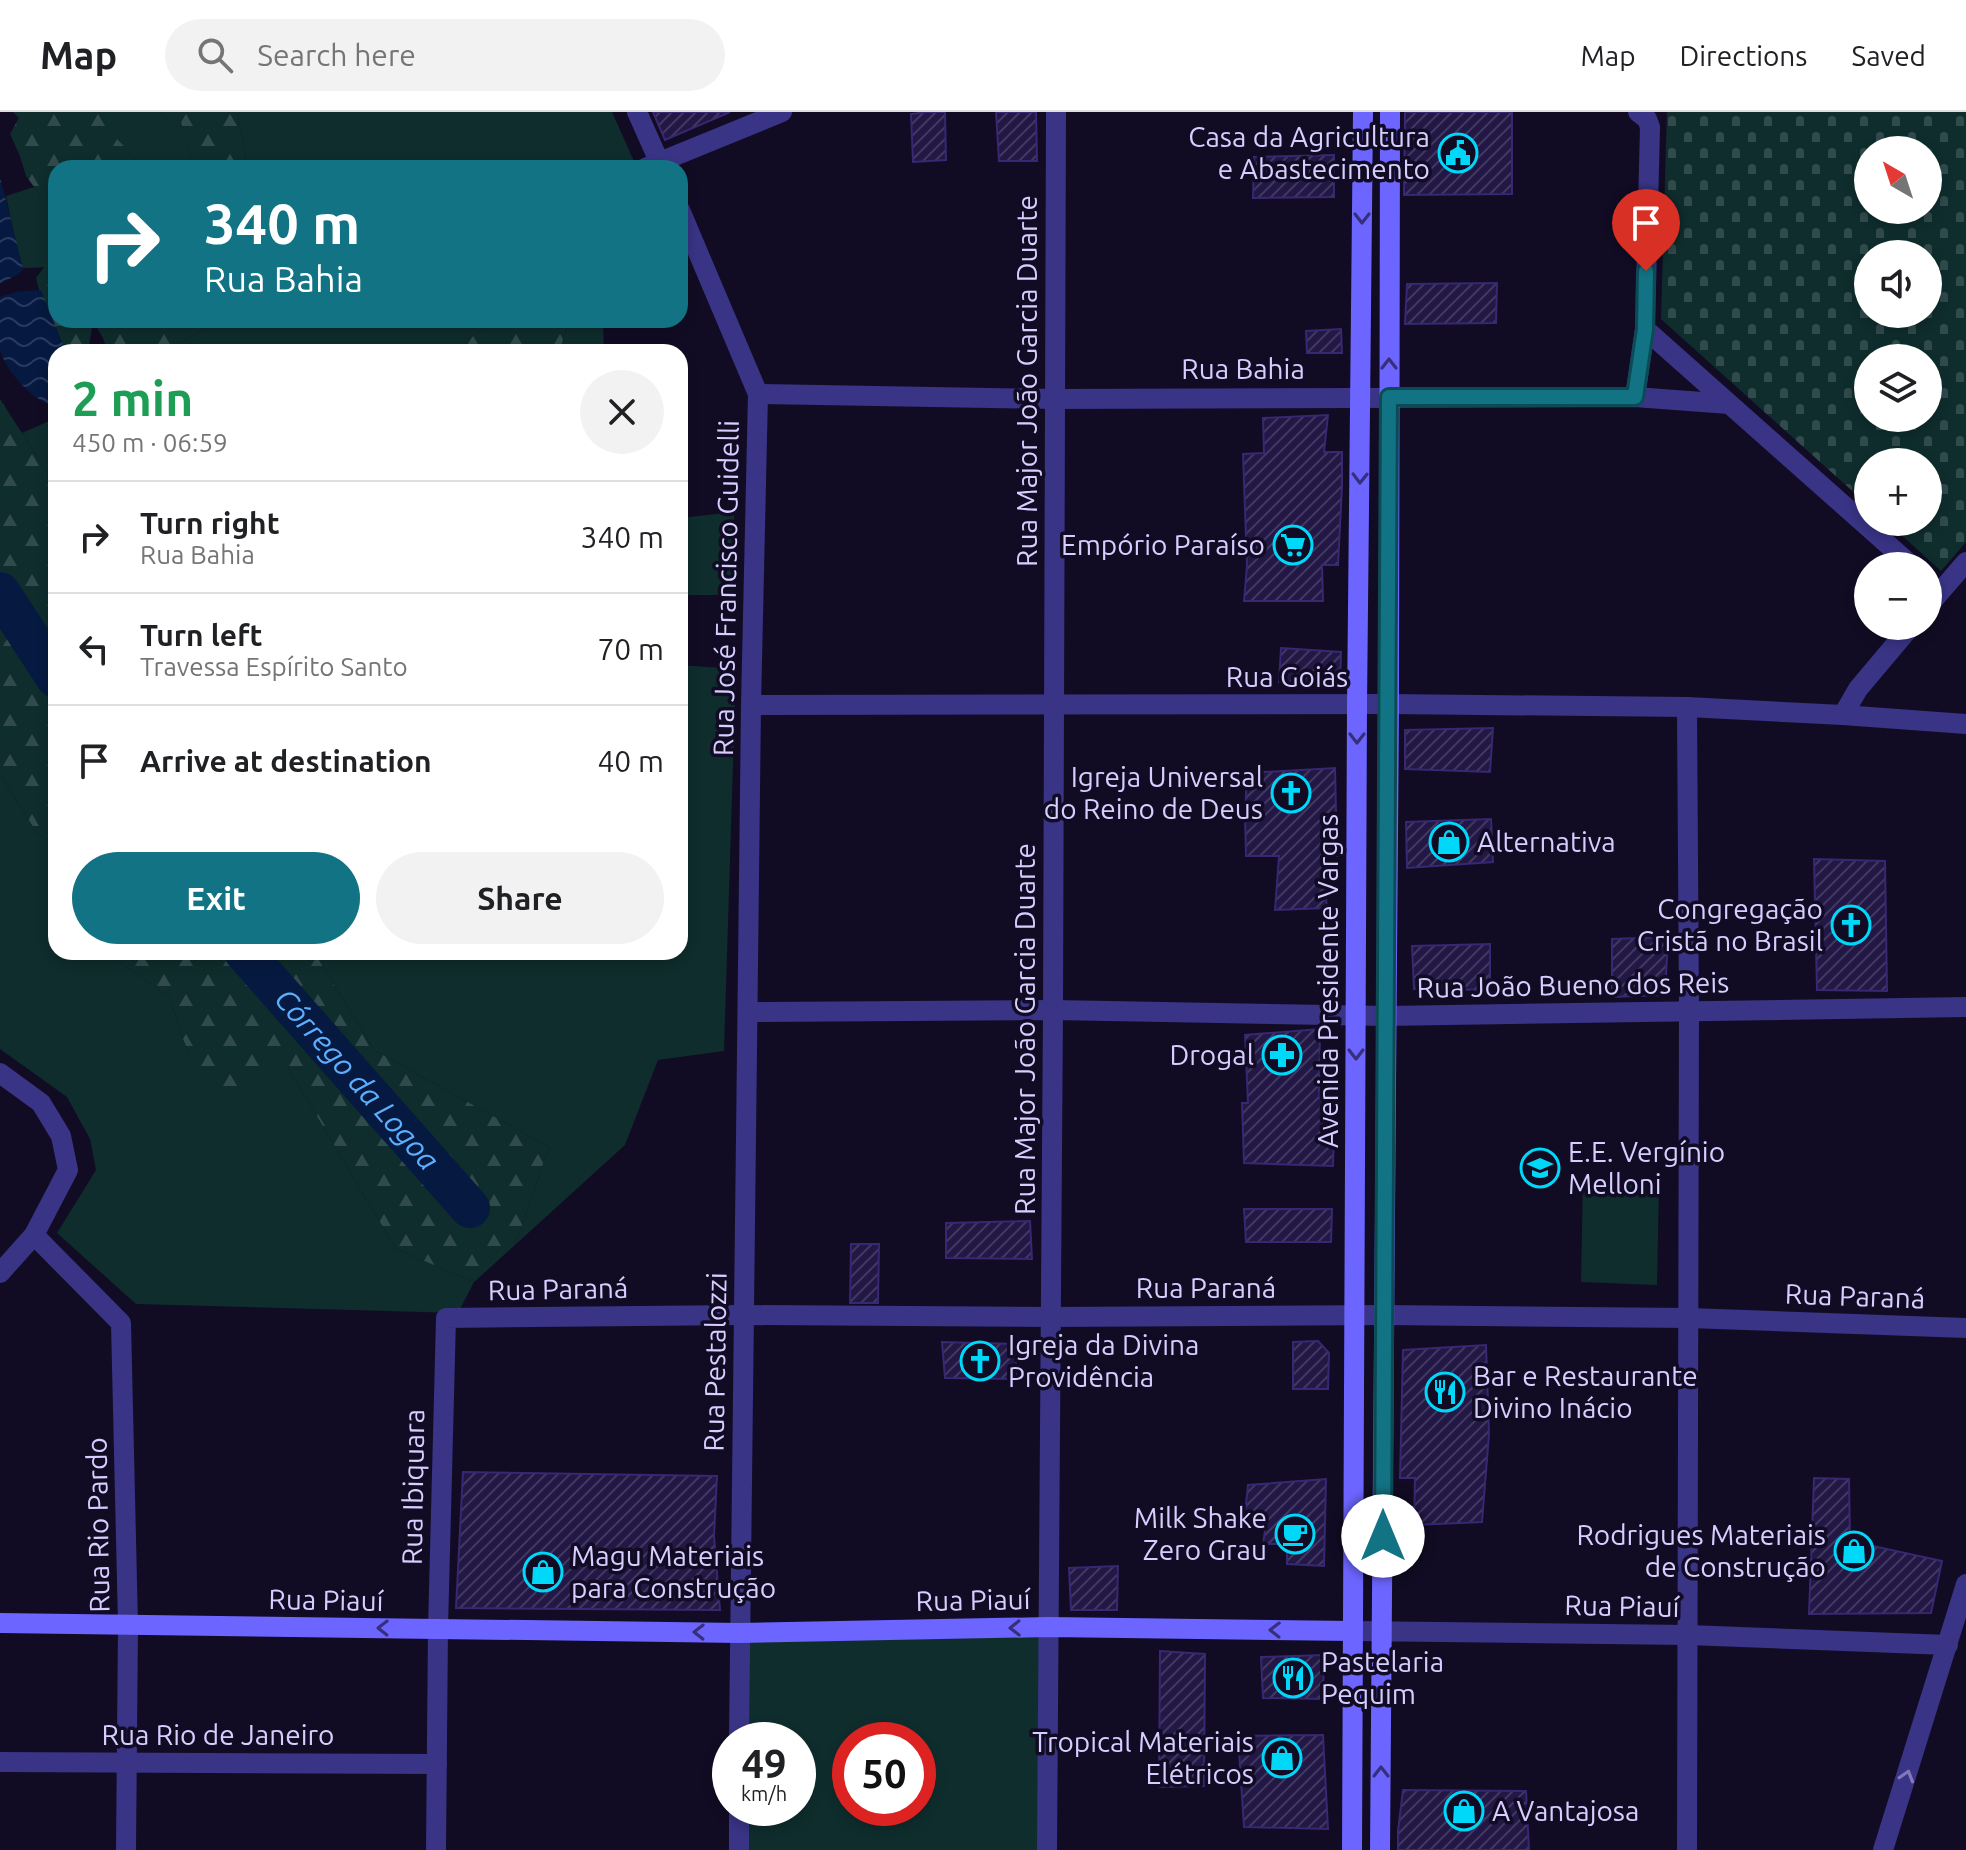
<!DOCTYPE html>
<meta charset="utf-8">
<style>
:root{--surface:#fff;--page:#f2f2f2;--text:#202124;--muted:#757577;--line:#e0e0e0;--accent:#127384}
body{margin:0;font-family:Ubuntu,sans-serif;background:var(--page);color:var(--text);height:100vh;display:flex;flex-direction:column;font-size:30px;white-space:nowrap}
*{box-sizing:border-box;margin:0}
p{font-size:26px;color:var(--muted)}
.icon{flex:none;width:44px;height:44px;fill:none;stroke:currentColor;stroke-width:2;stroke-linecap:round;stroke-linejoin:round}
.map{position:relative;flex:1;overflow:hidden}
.side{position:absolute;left:48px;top:232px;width:640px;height:616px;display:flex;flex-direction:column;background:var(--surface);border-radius:24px;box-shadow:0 4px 12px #0003}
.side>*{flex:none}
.guide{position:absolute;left:48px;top:48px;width:640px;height:168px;border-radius:24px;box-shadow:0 4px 12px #0003;background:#127384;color:#fff;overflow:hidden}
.needle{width:52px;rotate:321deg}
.buttons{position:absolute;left:1854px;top:24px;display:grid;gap:16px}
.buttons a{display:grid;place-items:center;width:88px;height:88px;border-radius:50%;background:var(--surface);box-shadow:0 4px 12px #0003;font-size:40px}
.speed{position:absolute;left:712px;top:1610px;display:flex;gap:16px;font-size:40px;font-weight:700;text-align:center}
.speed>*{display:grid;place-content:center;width:104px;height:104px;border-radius:50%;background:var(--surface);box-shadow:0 4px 12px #0003;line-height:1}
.speed small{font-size:20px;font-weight:400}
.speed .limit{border:12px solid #d22;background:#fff;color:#111}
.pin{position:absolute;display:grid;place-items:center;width:68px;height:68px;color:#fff;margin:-82px -34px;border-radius:50% 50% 50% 0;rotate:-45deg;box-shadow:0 0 8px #0007}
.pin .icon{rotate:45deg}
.me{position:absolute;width:88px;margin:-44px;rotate:0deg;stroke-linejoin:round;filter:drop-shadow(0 0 6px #0008)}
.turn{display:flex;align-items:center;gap:28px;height:168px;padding:0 24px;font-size:36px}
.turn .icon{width:104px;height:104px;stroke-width:2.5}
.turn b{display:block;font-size:56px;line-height:68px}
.round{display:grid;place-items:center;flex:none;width:84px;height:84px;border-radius:42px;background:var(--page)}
.summary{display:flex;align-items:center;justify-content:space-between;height:136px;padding:0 24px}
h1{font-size:48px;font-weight:600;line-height:60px;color:#1e9e55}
.button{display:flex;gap:16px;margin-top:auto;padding:16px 24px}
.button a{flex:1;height:92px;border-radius:48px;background:var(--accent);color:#fff;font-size:32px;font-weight:600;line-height:92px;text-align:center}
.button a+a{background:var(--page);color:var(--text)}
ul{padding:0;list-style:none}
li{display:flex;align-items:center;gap:24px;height:112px;padding:0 24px;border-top:2px solid var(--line)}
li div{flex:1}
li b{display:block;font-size:30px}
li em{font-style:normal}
header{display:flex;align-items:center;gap:48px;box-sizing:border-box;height:112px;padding:0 40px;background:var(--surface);border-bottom:2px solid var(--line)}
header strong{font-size:38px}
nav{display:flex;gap:44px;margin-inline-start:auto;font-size:28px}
.search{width:560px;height:72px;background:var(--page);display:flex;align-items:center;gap:20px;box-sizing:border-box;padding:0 28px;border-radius:44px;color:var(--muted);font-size:30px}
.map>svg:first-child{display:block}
.green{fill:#0f2d2d;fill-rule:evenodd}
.forest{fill:url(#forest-firs)}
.cemetery{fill:url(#cemetery-stones);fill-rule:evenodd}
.water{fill:url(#water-waves)}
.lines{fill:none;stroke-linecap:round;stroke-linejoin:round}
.river{stroke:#061a41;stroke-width:40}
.building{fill:url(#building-hatch);stroke:#382772;stroke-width:2}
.street{stroke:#393485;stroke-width:20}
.secondary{stroke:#6d65ff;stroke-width:20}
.oneway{stroke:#36307b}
.oneway2{stroke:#7f79bc}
.route-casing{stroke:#0c4b56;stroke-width:20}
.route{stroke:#127384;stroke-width:14}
.labels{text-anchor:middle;stroke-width:7;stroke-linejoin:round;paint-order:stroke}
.poi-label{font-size:28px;fill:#d5ceff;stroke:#110c23;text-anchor:end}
.street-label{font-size:28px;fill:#d5ceff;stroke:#110c23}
.water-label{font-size:30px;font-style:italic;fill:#5cafff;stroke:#110c23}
</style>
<header>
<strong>Map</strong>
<div class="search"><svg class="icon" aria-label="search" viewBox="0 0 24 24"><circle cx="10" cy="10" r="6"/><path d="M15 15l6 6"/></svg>Search here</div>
<nav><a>Map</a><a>Directions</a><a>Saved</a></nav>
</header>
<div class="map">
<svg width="1966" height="1738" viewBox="0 0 1966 1738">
<defs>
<pattern id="forest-firs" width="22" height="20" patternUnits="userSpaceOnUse" patternTransform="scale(2)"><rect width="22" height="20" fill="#0f2d2d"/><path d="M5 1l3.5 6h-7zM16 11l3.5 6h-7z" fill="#314a4c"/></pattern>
<pattern id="cemetery-stones" width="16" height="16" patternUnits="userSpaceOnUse" patternTransform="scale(2)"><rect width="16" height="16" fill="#0f2d2d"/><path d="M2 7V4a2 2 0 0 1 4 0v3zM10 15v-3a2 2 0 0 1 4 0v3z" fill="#314a4c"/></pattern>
<pattern id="water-waves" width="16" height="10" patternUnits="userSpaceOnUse" patternTransform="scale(2)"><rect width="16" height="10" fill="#061a41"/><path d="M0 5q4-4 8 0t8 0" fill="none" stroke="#293a5e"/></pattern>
<pattern id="building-hatch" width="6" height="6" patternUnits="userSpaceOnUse" patternTransform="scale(2)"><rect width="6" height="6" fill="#221745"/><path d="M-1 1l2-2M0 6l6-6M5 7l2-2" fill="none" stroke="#413861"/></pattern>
</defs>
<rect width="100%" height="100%" fill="#110c23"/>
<g class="green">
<polygon points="123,0 161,0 164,5 181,9 193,56 141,56 125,35 112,23 125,9"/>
<polygon points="237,0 612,0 637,56 244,56 246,45"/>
<polygon points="34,75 56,102 56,155 23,156 18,141 6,84"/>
<polygon points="219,208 496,208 472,225 463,240 162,240 163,237 184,229"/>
<polygon points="565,208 603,208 604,240 559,240 567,216"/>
<polygon points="56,306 56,374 22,321"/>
<polygon points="734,400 735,483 680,483 680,406"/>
<polygon points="680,553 736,557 724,939 658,948 625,1033 515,1133 549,1035 374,938 314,840 680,840"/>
<polygon points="0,663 37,721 56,732 56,840 105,840 170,885 182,925 192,947 287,954 396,1137 474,1170 458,1201 136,1192 57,1121 96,1058 90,1027 67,985 0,937"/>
<polygon points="1583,1068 1659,1072 1657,1173 1581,1170"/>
<path d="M1049,1515L1047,1738H739V1696H798V1628H739L740,1521ZM850,1628H918V1696H850Z"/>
</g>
<g class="forest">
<polygon points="13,0 123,0 126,8 113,23 125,35 141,56 56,56 56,104 26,64 20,44 10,22 19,6"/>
<polygon points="161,0 237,0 246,45 244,56 193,56 181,10 164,5"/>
<polygon points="45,154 56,155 56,208 219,208 184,229 163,237 162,240 108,240 103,226 93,209 88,240 66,240 50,220 36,166"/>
<polygon points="496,208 559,208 567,216 559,240 463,240 472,225"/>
<polygon points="0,287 56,374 56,732 37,721 0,663"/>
<polygon points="105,840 314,840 374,938 549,1035 515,1133 474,1170 396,1137 287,954 221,982 192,947 182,925 170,885"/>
</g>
<path class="cemetery" d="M1667,0H1966V430L1941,459L1887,410H1928V350H1868V393L1661,207ZM1868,38H1928V98H1868ZM1928,142V202H1868V142ZM1928,246V306H1868V246Z"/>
<g class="water">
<polygon points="0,65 23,156 20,161 0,172"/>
<path d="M41,178L66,240H56V294C36,293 3,256 0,237C0,221 0,202 0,185L16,180Z"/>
</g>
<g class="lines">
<g class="river">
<polyline points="0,480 56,566"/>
<path id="s1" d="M244,840L470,1096"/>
</g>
</g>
<g class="building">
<polygon points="653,0 730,0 665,28"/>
<polygon points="926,0 945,0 946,48 913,50 911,2"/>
<polygon points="996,0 1036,0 1037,49 999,49"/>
<polygon points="1405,0 1512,0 1512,82 1404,83"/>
<polygon points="1334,43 1334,85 1253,86 1254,45"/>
<polygon points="1497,171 1496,211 1405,212 1407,172"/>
<polygon points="1341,217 1342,241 1307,241 1306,219"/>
<polygon points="1328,303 1324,340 1342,340 1342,374 1338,453 1322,453 1323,489 1244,489 1247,454 1243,342 1264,341 1263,306"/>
<polygon points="1281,536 1341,540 1340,572 1279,570"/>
<polygon points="1493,616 1490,660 1405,657 1405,618"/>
<polygon points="1335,656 1337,744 1327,744 1325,776 1327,796 1275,798 1279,744 1246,744 1245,703 1247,661"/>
<polygon points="1491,707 1493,750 1407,756 1406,710"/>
<polygon points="1814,747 1885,749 1887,879 1817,878"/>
<polygon points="1668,825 1665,883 1612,885 1612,827"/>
<polygon points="1490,832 1490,878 1414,877 1412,834"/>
<polygon points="1320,917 1319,986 1335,985 1333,1054 1244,1051 1242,991 1248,991 1245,923"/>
<polygon points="1244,1097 1332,1097 1331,1130 1246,1130"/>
<polygon points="1030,1109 1032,1147 946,1146 946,1111"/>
<polygon points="851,1132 879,1132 878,1191 850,1191"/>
<polygon points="1318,1229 1329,1241 1328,1277 1293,1277 1293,1230"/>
<polygon points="942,1230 1016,1232 1016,1267 945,1266"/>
<polygon points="1486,1233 1489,1322 1482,1410 1414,1413 1415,1366 1400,1366 1403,1238"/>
<polygon points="463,1360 717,1364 714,1424 720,1498 456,1496"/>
<polygon points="1814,1366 1849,1367 1850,1429 1942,1449 1931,1501 1809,1502"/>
<polygon points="1326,1367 1324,1454 1287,1452 1287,1432 1263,1432 1266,1412 1244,1411 1248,1373"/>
<polygon points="1118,1454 1117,1498 1071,1498 1069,1456"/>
<polygon points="1160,1539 1205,1542 1204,1674 1159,1675"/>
<polygon points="1324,1543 1323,1587 1263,1586 1261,1545"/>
<polygon points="1323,1623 1328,1717 1244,1715 1238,1624"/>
<polygon points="1403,1678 1526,1679 1529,1738 1398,1738 1398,1719"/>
</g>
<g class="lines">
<g class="street">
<polyline points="637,0 662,56"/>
<polyline points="645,56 782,0"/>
<polyline points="680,98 758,282 751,593 739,1628"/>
<polyline points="1645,217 1912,454"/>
<polyline points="758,282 1055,287 1635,285 1729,292"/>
<polyline points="1635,285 1645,217 1650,15 1647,7 1638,0"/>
<polyline points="1928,494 1966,450"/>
<polyline points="751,593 1389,592 1687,595 1843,603 1966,612"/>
<polyline points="1687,595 1689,899 1687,1738"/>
<polyline points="1843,603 1858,577 1911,514"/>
<polyline points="748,900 1053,898 1386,904 1966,895"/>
<polyline points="0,961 41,991 61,1024 68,1058 34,1123 0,1161"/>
<polyline points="34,1123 121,1211 128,1513 126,1738"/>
<polyline points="1353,1519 1688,1523 1948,1533"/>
<polyline points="0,1650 437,1652"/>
<polyline points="436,1738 438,1517 446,1206 743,1203 1051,1205 1384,1203 1689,1206 1966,1216"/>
<polyline points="739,1738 739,1696"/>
<polyline points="1047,1738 1053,898 1056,0"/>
<polyline points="1883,1738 1966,1472"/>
</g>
<g class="secondary">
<polyline points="0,1511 740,1521 1049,1515 1353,1519"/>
<polyline points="1352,1738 1357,594 1363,0"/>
<polyline points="1380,1738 1389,592 1390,0"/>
</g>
</g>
<defs><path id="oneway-chevron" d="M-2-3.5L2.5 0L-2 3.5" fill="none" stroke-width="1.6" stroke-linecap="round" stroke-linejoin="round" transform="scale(2)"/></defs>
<g class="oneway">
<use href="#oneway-chevron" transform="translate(1362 106) rotate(90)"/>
<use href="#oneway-chevron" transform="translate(1389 252) rotate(-90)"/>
<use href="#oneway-chevron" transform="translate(1360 366) rotate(91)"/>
<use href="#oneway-chevron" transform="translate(1357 626) rotate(90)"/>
<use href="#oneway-chevron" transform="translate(1356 942) rotate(90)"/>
<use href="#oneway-chevron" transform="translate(383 1516) rotate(-179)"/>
<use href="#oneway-chevron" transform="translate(1015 1516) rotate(179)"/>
<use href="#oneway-chevron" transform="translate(1275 1518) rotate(-179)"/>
<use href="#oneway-chevron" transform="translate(699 1520) rotate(-179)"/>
<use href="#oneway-chevron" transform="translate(1381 1660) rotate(-90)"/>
</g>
<use class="oneway2" href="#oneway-chevron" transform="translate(1907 1664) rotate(-73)"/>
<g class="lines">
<defs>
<polyline id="route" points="1383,1424 1389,285 1635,285 1645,217 1646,159"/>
</defs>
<use href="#route" class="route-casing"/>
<use href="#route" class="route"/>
</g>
<defs>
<symbol id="civic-ring" viewBox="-11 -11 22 22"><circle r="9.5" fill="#110c23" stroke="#00d8f9" stroke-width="1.5"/><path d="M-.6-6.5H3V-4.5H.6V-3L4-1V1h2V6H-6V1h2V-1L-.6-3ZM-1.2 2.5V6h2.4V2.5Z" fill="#00d8f9"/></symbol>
<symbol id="supermarket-ring" viewBox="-11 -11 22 22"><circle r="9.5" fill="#110c23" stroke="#00d8f9" stroke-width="1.5"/><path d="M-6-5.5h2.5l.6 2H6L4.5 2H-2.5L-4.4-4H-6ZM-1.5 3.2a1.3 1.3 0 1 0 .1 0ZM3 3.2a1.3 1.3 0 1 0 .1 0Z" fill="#00d8f9"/></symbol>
<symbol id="church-ring" viewBox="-11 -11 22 22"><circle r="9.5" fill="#110c23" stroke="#00d8f9" stroke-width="1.5"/><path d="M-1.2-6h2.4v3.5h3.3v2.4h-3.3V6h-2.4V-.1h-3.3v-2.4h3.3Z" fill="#00d8f9"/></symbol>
<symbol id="shop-ring" viewBox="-11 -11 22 22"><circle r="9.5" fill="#110c23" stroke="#00d8f9" stroke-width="1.5"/><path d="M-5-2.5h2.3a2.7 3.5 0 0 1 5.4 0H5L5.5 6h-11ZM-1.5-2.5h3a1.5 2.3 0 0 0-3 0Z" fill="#00d8f9"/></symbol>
<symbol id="pharmacy-ring" viewBox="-11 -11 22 22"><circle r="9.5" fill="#110c23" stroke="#00d8f9" stroke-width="1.5"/><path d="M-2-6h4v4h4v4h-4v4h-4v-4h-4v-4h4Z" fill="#00d8f9"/></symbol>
<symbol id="school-ring" viewBox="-11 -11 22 22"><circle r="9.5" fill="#110c23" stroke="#00d8f9" stroke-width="1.5"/><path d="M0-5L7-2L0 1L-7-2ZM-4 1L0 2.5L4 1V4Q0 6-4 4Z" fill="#00d8f9"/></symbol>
<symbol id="restaurant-ring" viewBox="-11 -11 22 22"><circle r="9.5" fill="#110c23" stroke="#00d8f9" stroke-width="1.5"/><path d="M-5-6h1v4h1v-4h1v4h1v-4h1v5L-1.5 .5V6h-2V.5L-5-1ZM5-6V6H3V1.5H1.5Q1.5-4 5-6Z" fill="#00d8f9"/></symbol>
<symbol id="cafe-ring" viewBox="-11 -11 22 22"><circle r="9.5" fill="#110c23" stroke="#00d8f9" stroke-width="1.5"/><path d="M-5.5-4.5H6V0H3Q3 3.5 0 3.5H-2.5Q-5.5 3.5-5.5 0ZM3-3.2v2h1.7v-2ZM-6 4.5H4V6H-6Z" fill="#00d8f9"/></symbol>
</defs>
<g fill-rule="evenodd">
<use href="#civic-ring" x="1436" y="19" width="44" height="44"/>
<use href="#supermarket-ring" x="1271" y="411" width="44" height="44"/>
<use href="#church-ring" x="1269" y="659" width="44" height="44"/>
<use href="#shop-ring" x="1427" y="708" width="44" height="44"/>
<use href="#church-ring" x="1829" y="791" width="44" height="44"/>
<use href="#pharmacy-ring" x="1260" y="921" width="44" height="44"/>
<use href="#school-ring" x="1518" y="1034" width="44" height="44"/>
<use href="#church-ring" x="958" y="1227" width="44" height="44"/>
<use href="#restaurant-ring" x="1423" y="1258" width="44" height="44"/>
<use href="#cafe-ring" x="1273" y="1400" width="44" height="44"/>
<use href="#shop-ring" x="1832" y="1417" width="44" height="44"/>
<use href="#shop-ring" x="521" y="1438" width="44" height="44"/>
<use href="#restaurant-ring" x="1271" y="1544" width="44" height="44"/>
<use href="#shop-ring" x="1260" y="1624" width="44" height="44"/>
<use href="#shop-ring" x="1442" y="1677" width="44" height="44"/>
</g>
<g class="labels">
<g class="poi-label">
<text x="1430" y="35">Casa da Agricultura<tspan x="1430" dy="32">e Abastecimento</tspan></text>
<text x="1265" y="443">Empório Paraíso</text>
<text x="1263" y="675">Igreja Universal<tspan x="1263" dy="32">do Reino de Deus</tspan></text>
<text x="1477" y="740" text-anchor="start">Alternativa</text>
<text x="1823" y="807">Congregação<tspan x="1823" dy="32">Cristã no Brasil</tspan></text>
<text x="1254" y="953">Drogal</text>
<text x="1568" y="1050" text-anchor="start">E.E. Vergínio<tspan x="1568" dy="32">Melloni</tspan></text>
<text x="1008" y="1243" text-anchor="start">Igreja da Divina<tspan x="1008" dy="32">Providência</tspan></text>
<text x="1473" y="1274" text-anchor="start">Bar e Restaurante<tspan x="1473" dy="32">Divino Inácio</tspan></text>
<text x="1267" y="1416">Milk Shake<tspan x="1267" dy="32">Zero Grau</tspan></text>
<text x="1826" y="1433">Rodrigues Materiais<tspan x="1826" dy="32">de Construção</tspan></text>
<text x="571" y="1454" text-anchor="start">Magu Materiais<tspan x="571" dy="32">para Construção</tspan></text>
<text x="1321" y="1560" text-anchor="start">Pastelaria<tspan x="1321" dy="32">Pequim</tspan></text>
<text x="1254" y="1640">Tropical Materiais<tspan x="1254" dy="32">Elétricos</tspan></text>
<text x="1492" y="1709" text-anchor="start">A Vantajosa</text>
</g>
<g class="street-label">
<text x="1243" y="267">Rua Bahia</text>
<text transform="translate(1027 269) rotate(-90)" y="10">Rua Major João Garcia Duarte</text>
<text transform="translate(726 476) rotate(-89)" y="10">Rua José Francisco Guidelli</text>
<text x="1287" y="575">Rua Goiás</text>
<text transform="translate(1328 869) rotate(-90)" y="10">Avenida Presidente Vargas</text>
<text transform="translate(1573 873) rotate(-1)" y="10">Rua João Bueno dos Reis</text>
<text transform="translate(1025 917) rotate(-90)" y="10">Rua Major João Garcia Duarte</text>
<text x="1206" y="1186">Rua Paraná</text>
<text transform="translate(558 1177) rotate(-1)" y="10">Rua Paraná</text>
<text transform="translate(1855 1184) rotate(2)" y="10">Rua Paraná</text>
<text transform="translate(715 1250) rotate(-89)" y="10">Rua Pestalozzi</text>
<text transform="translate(413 1375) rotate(-89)" y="10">Rua Ibiquara</text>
<text transform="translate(98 1413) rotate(-91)" y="10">Rua Rio Pardo</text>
<text transform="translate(326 1488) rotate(1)" y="10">Rua Piauí</text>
<text transform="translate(973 1488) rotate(-1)" y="10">Rua Piauí</text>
<text transform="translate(1622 1494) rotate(1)" y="10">Rua Piauí</text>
<text x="218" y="1633">Rua Rio de Janeiro</text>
</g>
<g class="water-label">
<text dy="10" stroke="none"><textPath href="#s1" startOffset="170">Córrego da Logoa</textPath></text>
</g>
</g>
</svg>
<div class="buttons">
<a><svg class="needle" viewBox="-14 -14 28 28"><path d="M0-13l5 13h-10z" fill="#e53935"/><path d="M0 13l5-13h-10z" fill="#757577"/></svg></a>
<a><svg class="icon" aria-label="sound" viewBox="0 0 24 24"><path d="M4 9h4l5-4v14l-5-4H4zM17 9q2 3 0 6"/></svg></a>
<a><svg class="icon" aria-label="layers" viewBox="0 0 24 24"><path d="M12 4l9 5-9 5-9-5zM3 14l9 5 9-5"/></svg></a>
<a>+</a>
<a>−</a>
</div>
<div class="speed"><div>49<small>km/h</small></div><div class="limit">50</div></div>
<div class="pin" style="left:1646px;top:159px;background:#d93025"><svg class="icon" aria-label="arrive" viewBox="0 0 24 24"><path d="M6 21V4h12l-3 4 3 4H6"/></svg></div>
<svg class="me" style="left:1383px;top:1424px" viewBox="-20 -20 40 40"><circle r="19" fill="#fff"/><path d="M0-13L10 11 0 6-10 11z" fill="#127384"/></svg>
<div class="guide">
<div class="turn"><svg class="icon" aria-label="right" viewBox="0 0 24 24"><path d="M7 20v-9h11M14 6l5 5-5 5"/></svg><div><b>340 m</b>Rua Bahia</div></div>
</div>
<section class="side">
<div class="summary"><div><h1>2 min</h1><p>450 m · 06:59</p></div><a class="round"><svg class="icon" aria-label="close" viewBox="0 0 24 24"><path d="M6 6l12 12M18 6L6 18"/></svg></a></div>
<ul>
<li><svg class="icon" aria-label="right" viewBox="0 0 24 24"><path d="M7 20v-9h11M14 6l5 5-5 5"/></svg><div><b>Turn right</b><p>Rua Bahia</p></div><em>340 m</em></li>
<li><svg class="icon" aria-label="left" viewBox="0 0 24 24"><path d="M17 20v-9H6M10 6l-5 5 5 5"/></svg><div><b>Turn left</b><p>Travessa Espírito Santo</p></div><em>70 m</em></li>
<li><svg class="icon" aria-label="arrive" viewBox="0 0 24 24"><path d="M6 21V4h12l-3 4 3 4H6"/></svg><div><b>Arrive at destination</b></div><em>40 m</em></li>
</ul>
<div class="button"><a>Exit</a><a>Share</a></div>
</section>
</div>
